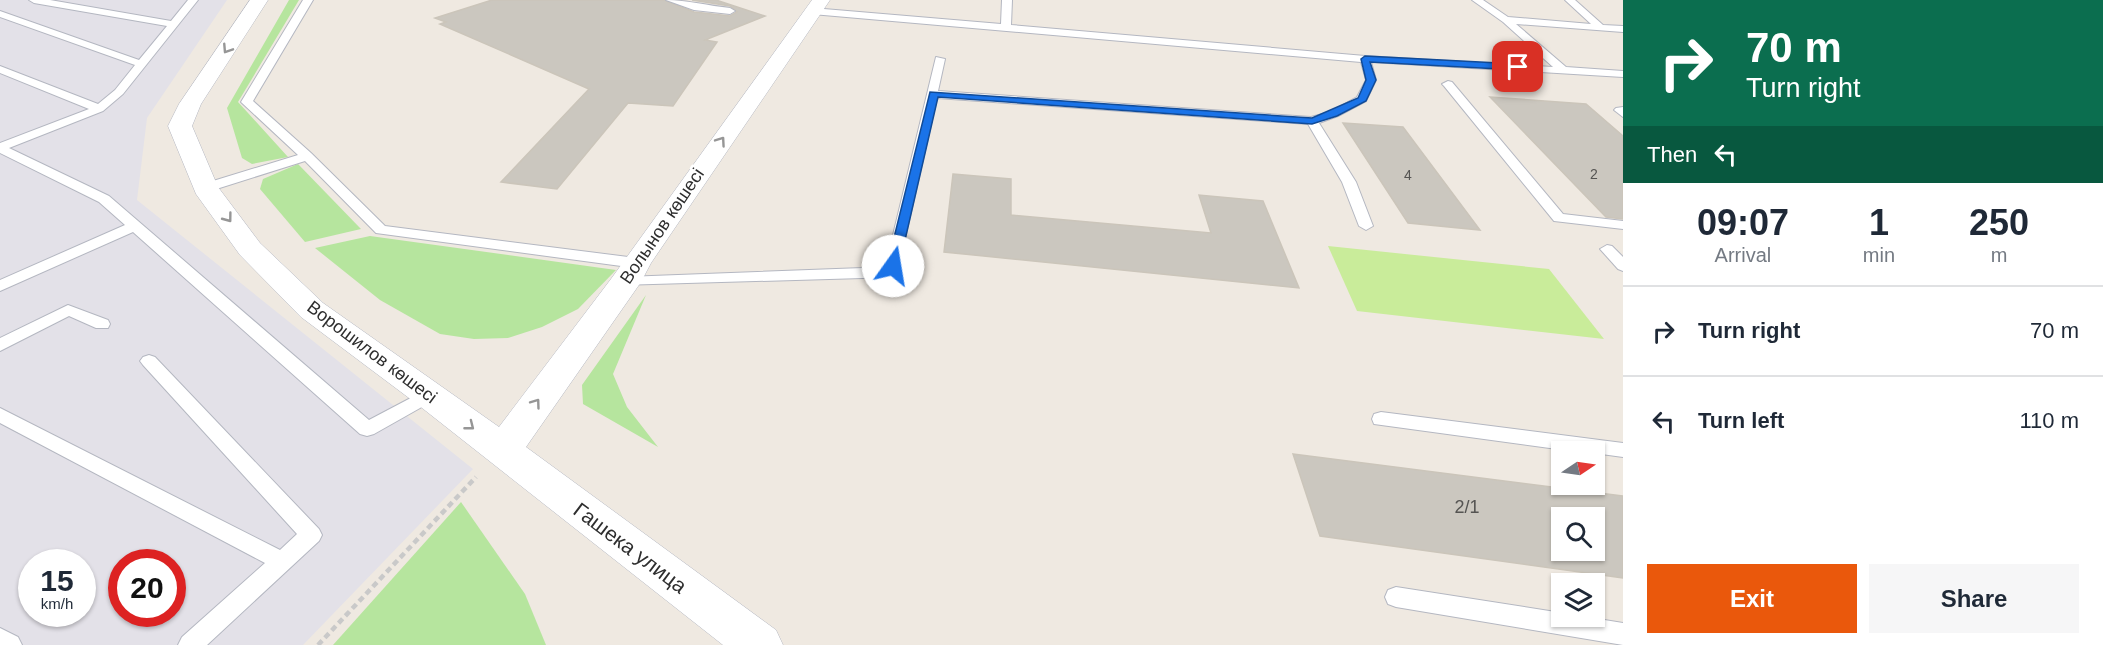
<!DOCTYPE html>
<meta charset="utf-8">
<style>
:root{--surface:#fff;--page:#f6f6f7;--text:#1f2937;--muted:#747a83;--line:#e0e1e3;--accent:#ea580c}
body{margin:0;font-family:Helvetica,sans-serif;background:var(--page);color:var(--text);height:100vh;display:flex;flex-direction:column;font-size:22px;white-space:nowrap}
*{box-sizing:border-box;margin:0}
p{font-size:20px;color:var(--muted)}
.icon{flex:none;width:33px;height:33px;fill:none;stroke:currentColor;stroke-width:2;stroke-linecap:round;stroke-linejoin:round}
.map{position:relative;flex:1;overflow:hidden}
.drawer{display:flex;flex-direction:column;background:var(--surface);width:480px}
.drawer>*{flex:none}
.hud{background:#0b6e4f;color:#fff;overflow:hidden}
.needle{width:39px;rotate:77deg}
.fabs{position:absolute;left:1551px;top:441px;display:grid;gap:12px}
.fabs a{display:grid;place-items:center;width:54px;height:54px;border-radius:0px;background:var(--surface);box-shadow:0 2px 4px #0004;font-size:30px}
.speed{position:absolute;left:18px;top:549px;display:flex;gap:12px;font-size:30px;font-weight:700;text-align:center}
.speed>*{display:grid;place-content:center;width:78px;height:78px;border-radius:50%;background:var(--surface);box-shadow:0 2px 4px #0004;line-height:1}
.speed small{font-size:15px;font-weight:400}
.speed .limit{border:9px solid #d22;background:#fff;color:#111}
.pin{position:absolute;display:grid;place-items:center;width:51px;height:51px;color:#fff;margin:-26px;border-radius:12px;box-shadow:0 3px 9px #0006}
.me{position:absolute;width:66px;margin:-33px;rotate:13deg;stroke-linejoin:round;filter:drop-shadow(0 0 4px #0008)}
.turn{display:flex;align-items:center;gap:21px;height:126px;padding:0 24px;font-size:27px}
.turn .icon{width:78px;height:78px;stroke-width:2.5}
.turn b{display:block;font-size:42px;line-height:51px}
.then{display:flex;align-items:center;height:57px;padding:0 24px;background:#0003;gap:12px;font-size:22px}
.eta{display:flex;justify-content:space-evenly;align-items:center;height:102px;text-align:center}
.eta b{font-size:36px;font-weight:700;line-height:42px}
.action{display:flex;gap:12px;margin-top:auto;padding:12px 24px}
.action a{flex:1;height:69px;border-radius:0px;background:var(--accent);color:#fff;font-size:24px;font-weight:700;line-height:69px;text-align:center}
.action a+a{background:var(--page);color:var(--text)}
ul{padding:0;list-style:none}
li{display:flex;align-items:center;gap:18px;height:90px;padding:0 24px;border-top:2px solid var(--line)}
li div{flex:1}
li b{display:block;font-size:22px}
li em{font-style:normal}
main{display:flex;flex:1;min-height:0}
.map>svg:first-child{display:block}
.industrial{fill:#e3e1e8;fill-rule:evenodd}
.green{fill:#b6e59e}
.pitch{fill:#c9ec9a}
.building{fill:#cbc7bf;stroke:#cbc5ba;stroke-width:1.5;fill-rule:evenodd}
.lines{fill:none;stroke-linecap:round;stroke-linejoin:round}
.lane-casing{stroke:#b4b7c1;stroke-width:2}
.secondary-casing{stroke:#b4b7c1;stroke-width:1}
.path{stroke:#c9c9c9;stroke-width:4.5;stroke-dasharray:6 4;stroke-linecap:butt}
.lane{fill:#fff;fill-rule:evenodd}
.secondary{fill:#fff;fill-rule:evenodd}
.oneway{stroke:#969696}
.route{fill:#1a73e8;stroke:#114b97;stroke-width:1.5}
.labels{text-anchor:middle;stroke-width:5;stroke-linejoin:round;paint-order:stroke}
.far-number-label{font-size:14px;fill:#555452}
.street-label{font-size:18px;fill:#2e2e2e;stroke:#fff}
.near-number-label{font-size:18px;fill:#555452}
.near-street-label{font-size:21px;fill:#2e2e2e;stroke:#fff}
</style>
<main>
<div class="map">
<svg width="1623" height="645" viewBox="0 0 1623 645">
<rect width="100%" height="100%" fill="#efe9e1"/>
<path class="industrial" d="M0,0H227L147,118L137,200L473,469L303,645H0ZM32,562H82V614H32ZM122,562H172V614H122Z"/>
<g class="green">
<polygon points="289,0 299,0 238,102 288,157 252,164 242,158 227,108"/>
<polygon points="298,164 361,229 305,242 260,189 263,179"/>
<polygon points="370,236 616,270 578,309 542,327 508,338 474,339 440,334 380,300 315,248"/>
<polygon points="646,295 613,374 627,407 658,447 583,404 582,385"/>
<polygon points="461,502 525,594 546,645 333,645"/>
</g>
<polygon class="pitch" points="1328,246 1549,269 1604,339 1357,311"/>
<g class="building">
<polygon points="492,0 664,0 694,12 730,16 737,12 730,6 692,0 716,0 765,16 705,40 717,42 673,106 628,103 557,189 501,182 589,89 440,24 446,22 435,18"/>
<polygon points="1490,97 1586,104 1623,136 1623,219 1606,217"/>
<polygon points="1343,123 1403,127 1480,230 1408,223"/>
<polygon points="953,174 1011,179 1011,215 1211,233 1199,195 1263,201 1299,288 944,252"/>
<path d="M1293,454L1623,496V578L1320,536ZM1562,518H1594V550H1562Z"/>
</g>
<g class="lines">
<defs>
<g id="lane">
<polygon points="29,0 50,0 171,21 188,0 198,0 123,94 103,111 9,148 109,196 369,420 424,391 430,389 436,391 439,395 436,399 374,434 367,436 360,434 133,232 0,291 0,280 125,225 99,202 0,153 0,143 89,109 0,73 0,66 98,104 115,90 135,65 0,17 0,11 139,60 167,26 34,3"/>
<polygon points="303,0 313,0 253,101 311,153 385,226 636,258 644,263 641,266 636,268 376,233 305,161 210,191 200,191 198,188 200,185 298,155 241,102"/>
<path d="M666,0C687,0 709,6 730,8L735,11L730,14L694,10Z"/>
<polygon points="1002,0 1012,0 1011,25 1365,56 1553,67 1503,22 1472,0 1483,0 1508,17 1591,24 1565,0 1575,0 1603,25 1623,26 1623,32 1516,24 1566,67 1623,71 1623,77 1371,62 1376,80 1366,101 1338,116 1319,123 1356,182 1373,226 1366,230 1359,226 1342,182 1308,124 937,98 898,269 883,276 863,278 619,285 617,282 619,279 625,277 863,268 886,264 936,57 945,59 938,91 1311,117 1330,112 1357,97 1366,80 1361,62 812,14 807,11 812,8 1001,24"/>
<polygon points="1448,81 1452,82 1563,214 1623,221 1623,229 1554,221 1444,86 1442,84"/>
<polygon points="1623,107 1623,117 1614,110 1616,108"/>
<polygon points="1607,245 1612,246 1623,257 1623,271 1618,269 1600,249"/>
<polygon points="68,305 108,320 110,324 108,328 96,328 69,316 0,351 0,338"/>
<polygon points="149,355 155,357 319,529 322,535 319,541 207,645 178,645 182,637 265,563 0,423 0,408 280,550 297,534 143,365 140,361 143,357"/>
<polygon points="1381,412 1623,443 1623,457 1594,453 1594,452 1579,452 1374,424 1372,419 1374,414"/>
<polygon points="1396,587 1562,613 1562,616 1580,616 1623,623 1623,645 1396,607 1388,604 1385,597 1388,590"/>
<polygon points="0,628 18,637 22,645 0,645"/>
</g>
<polygon id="secondary" points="250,0 268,0 201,104 192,126 218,187 260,243 323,303 499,427 611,279 812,0 830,0 651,263 641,282 526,447 776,630 783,645 723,645 417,404 301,317 240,255 196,194 168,126 179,104"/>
</defs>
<use href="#lane" class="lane-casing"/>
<use href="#secondary" class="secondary-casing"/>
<polyline class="path" points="318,645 476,477"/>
<use href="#lane" class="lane"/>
<use href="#secondary" class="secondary"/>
</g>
<defs><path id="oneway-chevron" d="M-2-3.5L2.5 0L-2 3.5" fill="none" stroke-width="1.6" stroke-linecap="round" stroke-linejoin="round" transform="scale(1.5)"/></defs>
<g class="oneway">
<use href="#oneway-chevron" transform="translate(227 49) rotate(123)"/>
<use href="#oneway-chevron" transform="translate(721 141) rotate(-55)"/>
<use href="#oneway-chevron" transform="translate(228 218) rotate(53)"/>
<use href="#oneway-chevron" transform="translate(536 403) rotate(-54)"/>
<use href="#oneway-chevron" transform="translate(470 426) rotate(38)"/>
</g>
<polygon class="route" points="1365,56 1518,64 1523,67 1518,70 1370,62 1376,80 1366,101 1337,116 1312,124 938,97 899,266 893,270 887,266 930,92 1312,118 1358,98 1366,80 1361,59"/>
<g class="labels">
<g class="far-number-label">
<text x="1594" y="179">2</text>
<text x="1408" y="180">4</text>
</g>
<g class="street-label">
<text transform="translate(662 226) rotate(-56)" y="6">Волынов көшесі</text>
<text transform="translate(372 352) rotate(37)" y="6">Ворошилов көшесі</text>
</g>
<g class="near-number-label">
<text x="1467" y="513">2/1</text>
</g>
<g class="near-street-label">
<text transform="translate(630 548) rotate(37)" y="7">Гашека улица</text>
</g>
</g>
</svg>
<div class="fabs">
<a><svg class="needle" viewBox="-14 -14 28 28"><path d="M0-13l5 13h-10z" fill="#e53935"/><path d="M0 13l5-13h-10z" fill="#747a83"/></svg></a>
<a><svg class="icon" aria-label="search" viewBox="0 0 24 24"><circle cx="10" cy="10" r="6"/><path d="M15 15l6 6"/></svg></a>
<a><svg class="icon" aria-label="layers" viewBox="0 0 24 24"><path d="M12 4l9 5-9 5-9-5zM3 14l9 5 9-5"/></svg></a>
</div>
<div class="speed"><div>15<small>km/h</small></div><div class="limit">20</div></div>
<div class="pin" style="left:1518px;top:67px;background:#d93025"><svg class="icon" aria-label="arrive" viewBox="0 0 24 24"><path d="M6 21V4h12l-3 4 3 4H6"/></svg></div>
<svg class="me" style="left:893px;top:266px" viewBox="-20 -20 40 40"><circle r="19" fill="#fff"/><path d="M0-13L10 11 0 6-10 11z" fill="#1a73e8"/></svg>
</div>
<section class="drawer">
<div class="hud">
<div class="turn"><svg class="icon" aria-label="right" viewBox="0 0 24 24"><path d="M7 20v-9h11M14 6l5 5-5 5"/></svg><div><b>70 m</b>Turn right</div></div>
<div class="then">Then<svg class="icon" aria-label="left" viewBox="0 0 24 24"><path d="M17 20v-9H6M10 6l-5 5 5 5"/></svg></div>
</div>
<div class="eta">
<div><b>09:07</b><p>Arrival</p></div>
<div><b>1</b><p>min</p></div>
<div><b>250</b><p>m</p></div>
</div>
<ul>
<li><svg class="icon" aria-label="right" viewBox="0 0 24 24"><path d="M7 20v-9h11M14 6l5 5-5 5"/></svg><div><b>Turn right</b></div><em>70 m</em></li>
<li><svg class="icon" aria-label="left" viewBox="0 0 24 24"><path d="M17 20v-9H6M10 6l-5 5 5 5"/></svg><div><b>Turn left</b></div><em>110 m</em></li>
</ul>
<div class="action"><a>Exit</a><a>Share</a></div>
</section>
</main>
